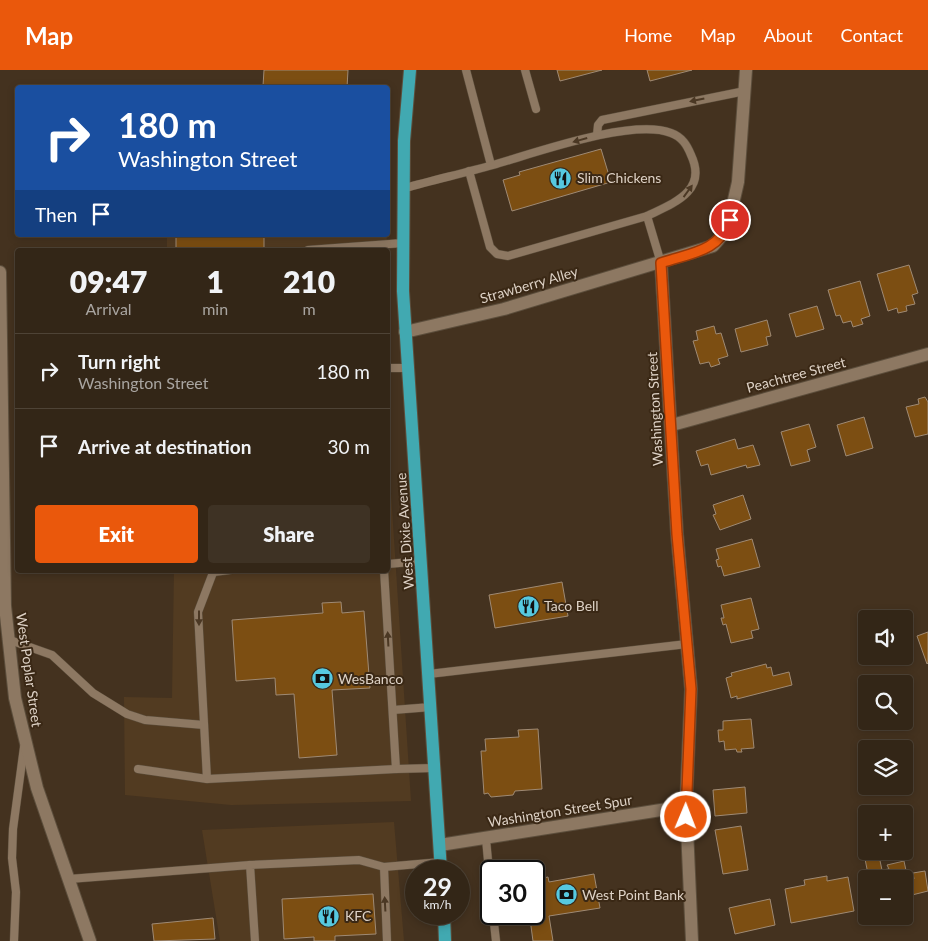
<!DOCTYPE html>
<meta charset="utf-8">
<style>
:root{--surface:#332617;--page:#3e3224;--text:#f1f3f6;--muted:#a9a5a1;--line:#4e4336;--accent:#ea580c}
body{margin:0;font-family:Lato,sans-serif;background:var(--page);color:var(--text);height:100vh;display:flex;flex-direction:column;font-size:19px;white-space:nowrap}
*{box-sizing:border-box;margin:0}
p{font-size:16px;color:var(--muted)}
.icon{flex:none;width:28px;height:28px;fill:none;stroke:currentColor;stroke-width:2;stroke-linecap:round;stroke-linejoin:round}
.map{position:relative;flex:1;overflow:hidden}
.details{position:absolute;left:15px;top:178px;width:375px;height:325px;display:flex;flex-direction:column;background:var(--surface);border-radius:5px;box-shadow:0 2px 8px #0003,0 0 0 1px var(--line)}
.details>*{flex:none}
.banner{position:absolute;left:15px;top:15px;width:375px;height:152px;border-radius:5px;box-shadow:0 2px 8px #0003,0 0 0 1px var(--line);background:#1a4fa0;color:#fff;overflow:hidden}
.tools{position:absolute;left:858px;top:540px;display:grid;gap:10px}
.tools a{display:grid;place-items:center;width:55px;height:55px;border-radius:5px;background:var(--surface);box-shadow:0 2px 8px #0003,0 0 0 1px var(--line);font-size:25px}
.speed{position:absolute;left:405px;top:790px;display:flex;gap:10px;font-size:25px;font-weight:700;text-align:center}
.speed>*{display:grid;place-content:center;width:65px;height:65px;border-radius:50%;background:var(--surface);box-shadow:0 2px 8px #0003,0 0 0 1px var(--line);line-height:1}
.speed small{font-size:12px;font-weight:400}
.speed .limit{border:2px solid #111;border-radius:8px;background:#fff;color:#111}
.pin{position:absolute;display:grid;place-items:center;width:42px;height:42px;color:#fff;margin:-21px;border:2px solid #fff;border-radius:50%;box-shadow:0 1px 5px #0007}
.me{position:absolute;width:55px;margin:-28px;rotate:1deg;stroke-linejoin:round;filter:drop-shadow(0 0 4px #0008)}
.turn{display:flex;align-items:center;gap:18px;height:105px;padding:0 20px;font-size:22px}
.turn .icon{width:65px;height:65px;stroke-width:2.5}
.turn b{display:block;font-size:35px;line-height:42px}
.then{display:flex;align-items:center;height:48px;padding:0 20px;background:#0003;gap:10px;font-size:19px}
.eta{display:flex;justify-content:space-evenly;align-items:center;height:85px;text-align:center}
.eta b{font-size:30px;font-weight:800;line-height:35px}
.cta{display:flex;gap:10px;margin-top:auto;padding:10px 20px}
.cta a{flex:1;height:58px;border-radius:5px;background:var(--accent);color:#fff;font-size:20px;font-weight:800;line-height:58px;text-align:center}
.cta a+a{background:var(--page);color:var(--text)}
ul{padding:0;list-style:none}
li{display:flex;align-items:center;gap:15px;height:75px;padding:0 20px;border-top:1px solid var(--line)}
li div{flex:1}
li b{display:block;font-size:19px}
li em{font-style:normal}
header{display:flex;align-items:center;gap:30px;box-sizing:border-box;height:70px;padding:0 25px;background:var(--accent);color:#fff}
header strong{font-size:24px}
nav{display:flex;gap:28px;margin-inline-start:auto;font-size:18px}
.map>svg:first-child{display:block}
.built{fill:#523b21}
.building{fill:#7c4e12;stroke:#9f8a74}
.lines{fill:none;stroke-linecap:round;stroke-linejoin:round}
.lane-casing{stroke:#5c4e3c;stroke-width:9}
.street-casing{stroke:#5c4e3c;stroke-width:14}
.primary-casing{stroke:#5c4e3c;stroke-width:14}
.lane{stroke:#8d7862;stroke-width:8}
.street{stroke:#8d7862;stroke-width:12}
.primary{stroke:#41a9b1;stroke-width:12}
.oneway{fill:#4b3824}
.route-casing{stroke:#983908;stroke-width:12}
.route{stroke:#ea580c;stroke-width:9}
.labels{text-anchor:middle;stroke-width:4;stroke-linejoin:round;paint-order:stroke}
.poi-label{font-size:14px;fill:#ded2c6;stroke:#3a2815;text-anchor:start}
.street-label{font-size:14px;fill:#ded2c6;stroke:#3a2815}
</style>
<header>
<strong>Map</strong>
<nav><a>Home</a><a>Map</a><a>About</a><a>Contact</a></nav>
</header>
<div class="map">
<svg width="928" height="871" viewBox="0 0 928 871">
<rect width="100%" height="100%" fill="#44321f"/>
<g class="built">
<polygon points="167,165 387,165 386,180 167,180"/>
<polygon points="388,377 411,731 231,735 125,725 124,627 172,628 174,500 388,500"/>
<polygon points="394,752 404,871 220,871 202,760"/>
</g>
<g class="building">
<polygon points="264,0 348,0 347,18 263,16"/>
<polygon points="557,0 602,0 560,11"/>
<polygon points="647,0 692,0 650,11"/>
<polygon points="601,79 611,112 512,141 503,110 520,105 519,102"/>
<rect x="176" y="165" width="88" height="15"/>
<polygon points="909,195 918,223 912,225 915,234 906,236 907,241 898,243 897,238 888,241 877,204"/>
<polygon points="860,211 870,246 861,249 863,254 853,257 851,251 843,253 840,245 836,246 828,220"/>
<polygon points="817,236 824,259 796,267 789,244"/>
<polygon points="767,250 771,266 766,267 768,275 741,282 735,259"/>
<polygon points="714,256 716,264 721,263 728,286 718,289 720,294 711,297 709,292 700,294 693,271 698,270 696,261"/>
<polygon points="925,327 928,332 928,364 915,367 906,337 919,334 918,329"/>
<polygon points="864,347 873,378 846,386 837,355"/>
<polygon points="809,354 816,377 807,380 810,391 791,396 781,362"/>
<polygon points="735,369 738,379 753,375 760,395 747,398 746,395 711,405 708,394 701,396 696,381"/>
<polygon points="743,425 751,449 720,460 713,445 716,444 713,435"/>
<polygon points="752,469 760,497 724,506 721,496 718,497 716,490 719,489 716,479"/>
<polygon points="562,512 568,546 495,558 489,525"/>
<polygon points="751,528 759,559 751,561 753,568 731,573 726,554 723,555 721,548 724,548 721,535"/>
<polygon points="341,532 342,543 364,541 370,618 332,620 337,685 299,688 294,624 276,625 275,608 236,611 232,550 323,543 322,533"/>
<polygon points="928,562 928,593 927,594 917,566"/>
<polygon points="766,594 767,598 771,597 773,606 789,602 792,615 737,629 737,626 731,628 726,608 732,606 731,603"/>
<polygon points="751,649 754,678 741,679 742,682 737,682 736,679 725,680 724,671 719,672 718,660 723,660 723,651"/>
<polygon points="538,659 542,719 515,721 513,725 491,727 488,723 484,724 481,681 486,681 485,669 519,667 518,660"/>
<polygon points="745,717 747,743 715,746 713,720"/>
<polygon points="741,756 748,800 723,804 715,760"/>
<polygon points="879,786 882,800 889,799 887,795 904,791 908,810 914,809 913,803 925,801 928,821 904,827 904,809 869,809 865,789"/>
<polygon points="594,804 600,838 549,846 553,871 533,871 530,849 512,852 511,844 534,844 534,810 548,807 549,812"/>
<polygon points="827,806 827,811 848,807 854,841 791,853 785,819 805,815 804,810"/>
<polygon points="373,824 376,864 335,866 335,871 314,871 314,867 284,869 282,829"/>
<polygon points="770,829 775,855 735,864 729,838"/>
<polygon points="213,848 215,869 154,871 152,854"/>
</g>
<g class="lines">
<defs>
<g id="lane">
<polyline points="466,0 491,95"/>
<polyline points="525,0 536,39"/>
<polyline points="597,65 598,55 602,50 745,21"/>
<polyline points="469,101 490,177 497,184 508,186 647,146 661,193"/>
<path d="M405,118C434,110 464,103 493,95C535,83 632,48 671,63C682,67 687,75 691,85C708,121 674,133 647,146"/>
<polyline points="308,180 403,173"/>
<polyline points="388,298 409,298"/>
<polyline points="388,494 422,491"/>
<polyline points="214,502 230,500"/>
<polyline points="7,569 52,585 93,623 127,644 145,650 204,655"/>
<polyline points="429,604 687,574"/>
<polyline points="393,640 431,637"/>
<polyline points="138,699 207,709 396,699 384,500"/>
<polyline points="396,699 434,698"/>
<polyline points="207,709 198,542 214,500"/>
<polyline points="486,769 491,823"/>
<polyline points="384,797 387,871"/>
<polyline points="69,809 250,795"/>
<polyline points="493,844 496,871"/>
<polyline points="14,871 16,822 12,788 13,759 24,677"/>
<polyline points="255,871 250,795 359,790 384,797 441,792"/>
</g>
<g id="street">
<polyline points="661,193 677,464 691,619 686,736 692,871"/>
<polyline points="0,202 5,536 15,628 37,718 90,871"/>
<polyline points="405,262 504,239 713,176 727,160 738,112 746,0"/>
<polyline points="672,355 928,284"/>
<polyline points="440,775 686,736"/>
</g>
<g id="primary">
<polyline points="410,0 404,71 403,221 441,801"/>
<polyline points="444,844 445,871"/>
</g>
</defs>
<use href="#lane" class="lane-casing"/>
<use href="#street" class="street-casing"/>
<use href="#primary" class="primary-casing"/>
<use href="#lane" class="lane"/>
<use href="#street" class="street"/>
<use href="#primary" class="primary"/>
</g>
<defs><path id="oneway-solid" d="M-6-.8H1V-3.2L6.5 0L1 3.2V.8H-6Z" transform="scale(1.25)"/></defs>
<g class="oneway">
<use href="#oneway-solid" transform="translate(697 30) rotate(168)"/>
<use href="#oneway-solid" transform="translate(580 70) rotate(164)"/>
<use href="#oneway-solid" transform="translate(688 121) rotate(-54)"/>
<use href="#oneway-solid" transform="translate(199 548) rotate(90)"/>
<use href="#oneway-solid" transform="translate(388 569) rotate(-93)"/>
<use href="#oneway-solid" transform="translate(385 834) rotate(-93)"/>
</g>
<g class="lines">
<defs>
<path id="route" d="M686,747L691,619L677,464L661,193C690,183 719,182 730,150"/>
</defs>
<use href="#route" class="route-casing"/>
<use href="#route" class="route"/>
</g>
<defs>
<symbol id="restaurant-disc" viewBox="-11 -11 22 22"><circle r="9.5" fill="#56c9e0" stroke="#3a2815"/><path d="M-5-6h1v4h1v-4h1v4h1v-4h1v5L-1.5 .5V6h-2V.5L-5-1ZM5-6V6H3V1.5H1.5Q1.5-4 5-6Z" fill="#111"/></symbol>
<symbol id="bank-disc" viewBox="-11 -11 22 22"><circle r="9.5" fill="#56c9e0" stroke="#3a2815"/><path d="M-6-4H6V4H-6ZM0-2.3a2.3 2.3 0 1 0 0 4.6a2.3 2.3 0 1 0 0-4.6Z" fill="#111"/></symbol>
</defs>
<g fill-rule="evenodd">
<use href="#restaurant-disc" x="548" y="96" width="25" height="25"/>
<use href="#restaurant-disc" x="516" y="524" width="25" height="25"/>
<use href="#bank-disc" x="310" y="596" width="25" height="25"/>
<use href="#bank-disc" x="554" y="812" width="25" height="25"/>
<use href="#restaurant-disc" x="316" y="834" width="25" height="25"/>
</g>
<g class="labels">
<g class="poi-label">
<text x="577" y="113">Slim Chickens</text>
<text x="544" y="541">Taco Bell</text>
<text x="338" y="614">WesBanco</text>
<text x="582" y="830">West Point Bank</text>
<text x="345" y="851">KFC</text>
</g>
<g class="street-label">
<text transform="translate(529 215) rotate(-16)" y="5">Strawberry Alley</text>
<text transform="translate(796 305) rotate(-15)" y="5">Peachtree Street</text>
<text transform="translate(655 339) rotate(-93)" y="5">Washington Street</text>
<text transform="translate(405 461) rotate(-94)" y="5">West Dixie Avenue</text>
<text transform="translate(29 600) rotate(82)" y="5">West Poplar Street</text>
<text transform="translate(560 741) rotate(-9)" y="5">Washington Street Spur</text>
</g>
</g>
</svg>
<div class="tools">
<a><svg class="icon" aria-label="sound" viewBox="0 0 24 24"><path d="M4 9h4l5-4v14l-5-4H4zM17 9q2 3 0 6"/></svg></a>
<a><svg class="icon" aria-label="search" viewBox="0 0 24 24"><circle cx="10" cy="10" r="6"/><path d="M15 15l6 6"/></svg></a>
<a><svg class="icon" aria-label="layers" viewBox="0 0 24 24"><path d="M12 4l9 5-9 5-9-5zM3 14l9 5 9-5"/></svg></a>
<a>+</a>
<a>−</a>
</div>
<div class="speed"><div>29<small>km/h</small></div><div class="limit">30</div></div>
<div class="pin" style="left:730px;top:150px;background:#d93025"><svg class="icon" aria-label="arrive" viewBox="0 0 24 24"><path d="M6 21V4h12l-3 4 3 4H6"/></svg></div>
<svg class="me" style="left:686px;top:747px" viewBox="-20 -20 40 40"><circle r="17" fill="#ea580c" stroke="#fff" stroke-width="3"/><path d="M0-11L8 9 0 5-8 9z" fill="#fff"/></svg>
<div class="banner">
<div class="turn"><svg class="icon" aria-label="right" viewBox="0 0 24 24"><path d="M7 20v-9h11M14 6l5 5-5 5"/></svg><div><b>180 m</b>Washington Street</div></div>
<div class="then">Then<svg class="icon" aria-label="arrive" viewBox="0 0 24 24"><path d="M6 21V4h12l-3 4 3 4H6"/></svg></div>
</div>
<section class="details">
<div class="eta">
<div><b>09:47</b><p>Arrival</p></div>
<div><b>1</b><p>min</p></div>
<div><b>210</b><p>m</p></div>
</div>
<ul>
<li><svg class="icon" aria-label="right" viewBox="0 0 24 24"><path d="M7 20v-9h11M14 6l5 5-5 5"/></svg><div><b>Turn right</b><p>Washington Street</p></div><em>180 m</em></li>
<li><svg class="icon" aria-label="arrive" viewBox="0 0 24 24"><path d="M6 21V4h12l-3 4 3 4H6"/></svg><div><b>Arrive at destination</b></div><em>30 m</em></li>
</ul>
<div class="cta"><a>Exit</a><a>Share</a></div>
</section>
</div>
